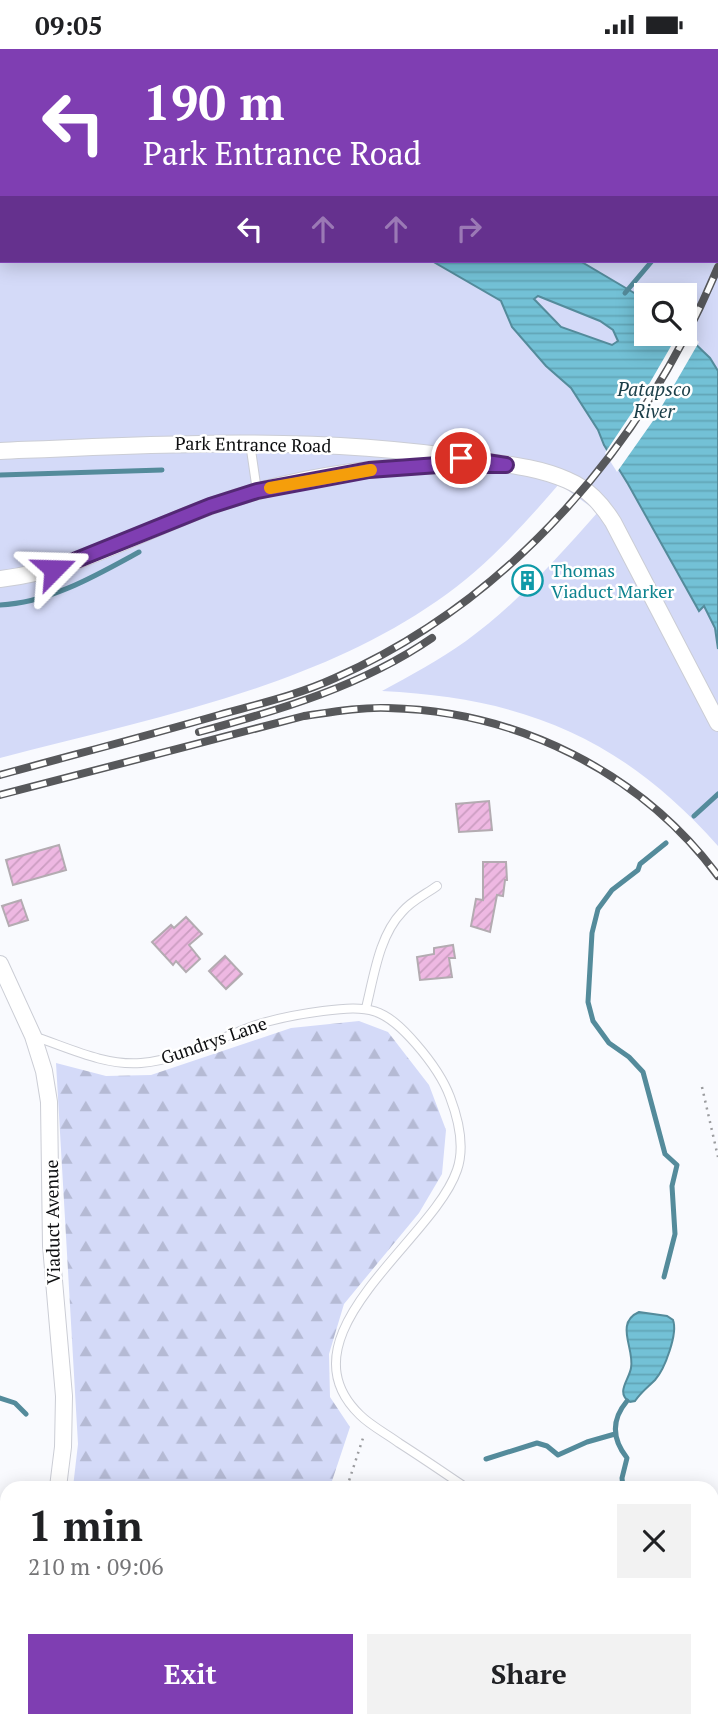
<!DOCTYPE html>
<meta charset="utf-8">
<style>
:root{--surface:#fff;--page:#f2f2f2;--text:#202124;--muted:#757577;--accent:#7f3eb2}
body{margin:0;font-family:"PT Serif",serif;background:var(--page);color:var(--text);height:100vh;display:flex;flex-direction:column;font-size:26px;white-space:nowrap}
*{box-sizing:border-box;margin:0}
p{font-size:23px;color:var(--muted)}
.icon{flex:none;width:38px;height:38px;fill:none;stroke:currentColor;stroke-width:2;stroke-linecap:round;stroke-linejoin:round}
.map{position:relative;flex:1;overflow:hidden}
.drawer{position:absolute;left:0px;top:1432px;width:719px;height:247px;display:flex;flex-direction:column;background:var(--surface);border-radius:21px 21px 0 0;box-shadow:0 4px 18px #0003}
.drawer>*{flex:none}
.banner{position:absolute;left:0px;top:0px;width:719px;height:214px;box-shadow:0 4px 18px #0003;background:#7f3eb2;color:#fff;overflow:hidden}
.controls{position:absolute;left:634px;top:234px;display:grid;gap:14px}
.controls a{display:grid;place-items:center;width:63px;height:63px;border-radius:0px;background:var(--surface);box-shadow:0 4px 18px #0003;font-size:35px}
.pin{position:absolute;display:grid;place-items:center;width:60px;height:60px;color:#fff;margin:-30px;border:4px solid #fff;border-radius:50%;box-shadow:0 2px 7px #0007}
.me{position:absolute;width:77px;margin:-38px;rotate:68deg;stroke-linejoin:round;filter:drop-shadow(0 0 5px #0008)}
.turn{display:flex;align-items:center;gap:24px;height:147px;padding:0 28px;font-size:32px}
.turn .icon{width:91px;height:91px;stroke-width:2.5}
.turn b{display:block;font-size:49px;line-height:60px}
.lanes{display:flex;align-items:center;height:66px;padding:0 28px;background:#0003;justify-content:center;gap:35px;direction:ltr}
.lanes .off{opacity:.35}
.round{display:grid;place-items:center;flex:none;width:74px;height:74px;border-radius:0px;background:var(--page)}
.overview{display:flex;align-items:center;justify-content:space-between;height:119px;padding:0 28px}
h1{font-size:42px;font-weight:800;line-height:52px}
.action{display:flex;gap:14px;margin-top:auto;padding:14px 28px}
.action a{flex:1;height:80px;border-radius:0px;background:var(--accent);color:#fff;font-size:28px;font-weight:800;line-height:80px;text-align:center}
.action a+a{background:var(--page);color:var(--text)}
.status{display:flex;justify-content:space-between;align-items:center;height:49px;padding:0 35px;background:var(--surface);direction:ltr}
.status svg{height:19px;fill:currentColor}
.map>svg:first-child{display:block}
.forest{fill:url(#forest-firs)}
.green{fill:#d4daf8;fill-rule:evenodd}
.water{fill:url(#water-rules);stroke:#548b9b;stroke-width:2;fill-rule:evenodd}
.pier{fill:#f9fafe}
.lines{fill:none;stroke-linecap:round;stroke-linejoin:round}
.stream{stroke:#548b9b;stroke-width:5}
.building{fill:url(#building-hatch);stroke:#b3abb1;stroke-width:2}
.lane-casing{stroke:#cbcdd5;stroke-width:10}
.street-casing{stroke:#cbcdd5;stroke-width:18}
.secondary-casing{stroke:#cbcdd5;stroke-width:24}
.path{stroke:#9b9c9f;stroke-width:2.5;stroke-dasharray:2 5;stroke-linecap:butt}
.lane{stroke:#fff;stroke-width:8}
.street{stroke:#fff;stroke-width:16}
.secondary{stroke:#cdf4f1;stroke-width:23}
.rail-casing{stroke:#57585b;stroke-width:8}
.rail{stroke:#fff;stroke-width:5;stroke-dasharray:16;stroke-linecap:butt}
.route-casing{stroke:#532874;stroke-width:18}
.route{stroke:#7f3eb2;stroke-width:12}
.slow{stroke:#f59e0b;stroke-width:12}
.labels{text-anchor:middle;stroke-width:5;stroke-linejoin:round;paint-order:stroke}
.street-label{font-size:18px;fill:#0d0e10;stroke:#fff}
.culture-label{font-size:18px;fill:#0d838f;stroke:#fff;text-anchor:start}
.water-label{font-size:19px;font-style:italic;fill:#1a3e48;stroke:#fff}
</style>
<div class="status"><b>09:05</b><svg viewBox="0 0 49 12"><path d="M0 12V9h3v3zM5 12V6h3v6zM10 12V3h3v9zM15 12V0h3v12zM26 1h20v11H26zM47 4h2v5h-2z"/></svg></div>
<div class="map">
<svg width="718" height="1678" viewBox="0 0 718 1678">
<defs>
<pattern id="forest-firs" width="22" height="20" patternUnits="userSpaceOnUse" patternTransform="scale(1.75)"><rect width="22" height="20" fill="#d4daf8"/><path d="M5 1l3.5 6h-7zM16 11l3.5 6h-7z" fill="#b5bad4"/></pattern>
<pattern id="water-rules" width="6" height="5" patternUnits="userSpaceOnUse" patternTransform="scale(1.75)"><rect width="6" height="5" fill="#73c1d6"/><path d="M0 2.5h6" fill="none" stroke="#62a5b7"/></pattern>
<pattern id="building-hatch" width="6" height="6" patternUnits="userSpaceOnUse" patternTransform="scale(1.75)"><rect width="6" height="6" fill="#eeb8e2"/><path d="M-1 1l2-2M0 6l6-6M5 7l2-2" fill="none" stroke="#cb9dc1"/></pattern>
</defs>
<rect width="100%" height="100%" fill="#f9fafe"/>
<g class="forest">
<polygon points="359,972 388,983 429,1036 446,1081 442,1125 419,1164 344,1255 329,1305 330,1348 350,1378 330,1438 73,1438 78,1395 56,1014 106,1027 151,1026 291,979"/>
<polygon points="8,1671 268,1671 266,1678 6,1678"/>
</g>
<path class="green" d="M0,0L288,2H2V212H718V27V797C622,689 525,649 382,642C410,627 439,611 466,592C516,556 557,509 598,463L559,435C522,478 484,520 437,552C310,640 148,670 0,709ZM646,247H684V285H646Z"/>
<g class="water">
<path d="M432,212H580L646,251V285L684,284L710,309L718,322V600L715,579L704,557L699,562L628,435L604,396L598,381L571,339L546,317L512,278L501,252ZM538,247L600,272L613,281L618,292L612,296L561,278L534,250Z"/>
<path d="M639,1263L667,1267L673,1271C678,1284 665,1320 655,1331C648,1338 641,1343 635,1352L630,1353C615,1344 629,1331 631,1319C635,1300 614,1274 639,1263Z"/>
</g>
<polygon class="pier" points="684,280 699,293 655,369 617,423 605,404 637,356 678,285 684,285"/>
<g class="lines">
<g class="stream">
<polyline points="625,244 652,212"/>
<polyline points="0,426 162,421"/>
<path d="M0,556C49,554 97,526 139,503"/>
<polyline points="694,767 718,745"/>
<polyline points="664,1228 675,1185 672,1137 677,1116 665,1105 643,1023 629,1008 609,994 593,972 588,953 592,884 598,860 612,841 638,821 640,815 666,794"/>
<polyline points="0,1349 15,1354 26,1365"/>
<polyline points="486,1410 537,1394 547,1397 558,1406 587,1393 615,1385"/>
<path d="M623,1438L622,1429L627,1409C612,1390 611,1371 627,1352"/>
</g>
</g>
<g class="building">
<polygon points="489,752 492,781 459,783 456,755"/>
<polygon points="59,796 66,821 13,836 6,811"/>
<polygon points="483,813 506,813 507,831 505,831 503,847 497,846 490,883 471,877 476,850 483,851"/>
<polygon points="21,851 28,871 9,877 2,857"/>
<polygon points="186,868 202,885 189,896 200,910 186,923 176,912 173,916 152,893 171,876 174,879"/>
<polygon points="453,896 455,909 449,909 452,928 420,931 417,908 434,905 434,899"/>
<polygon points="225,907 242,925 226,940 209,922"/>
</g>
<g class="lines">
<defs>
<g id="lane">
<polyline points="451,0 452,2"/>
<polyline points="583,0 583,2"/>
<polyline points="673,2 675,0"/>
<polyline points="250,394 257,442"/>
<path d="M366,959C374,927 379,887 402,863C411,852 426,845 437,837"/>
<path d="M33,987C67,998 104,1017 141,1014C180,1011 219,989 256,976C278,969 300,965 323,962C369,956 384,958 416,995C429,1010 443,1029 450,1048C458,1069 465,1098 457,1121C433,1192 277,1286 360,1366C371,1377 387,1385 399,1394C421,1408 443,1423 465,1438"/>
</g>
<g id="street">
<path d="M0,402C156,395 313,386 468,410C501,415 536,417 567,431C588,440 601,454 613,473L718,674"/>
<path d="M0,530C74,522 142,482 211,457C289,429 375,416 458,416"/>
<polyline points="0,915 33,987 44,1022 49,1053 51,1197 64,1347 63,1398 58,1438"/>
<polyline points="0,1642 7,1621"/>
</g>
<g id="secondary">
<polyline points="714,2 714,0"/>
<polyline points="718,52 718,53"/>
</g>
</defs>
<use href="#lane" class="lane-casing"/>
<use href="#street" class="street-casing"/>
<use href="#secondary" class="secondary-casing"/>
<g class="path">
<polyline points="702,1038 718,1108"/>
<polyline points="347,1438 364,1386"/>
<polyline points="309,1671 312,1678"/>
</g>
<use href="#lane" class="lane"/>
<use href="#street" class="street"/>
<use href="#secondary" class="secondary"/>
<defs>
<g id="rail">
<path d="M199,683C280,661 362,637 432,589"/>
<path d="M0,726C73,706 146,687 219,666C258,655 298,646 335,629C512,551 644,395 718,218"/>
<path d="M0,746L304,667C332,663 360,658 388,659C517,662 641,723 718,827"/>
</g>
</defs>
<use href="#rail" class="rail-casing"/>
<use href="#rail" class="rail"/>
</g>
<g class="lines">
<defs>
<polyline id="route" points="54,520 210,457 257,442 369,421 438,416 506,416 461,409"/>
</defs>
<use href="#route" class="route-casing"/>
<use href="#route" class="route"/>
<polyline class="slow" points="270,439 371,421"/>
</g>
<defs>
<symbol id="building-ring" viewBox="-11 -11 22 22"><circle r="9.5" fill="#fff" stroke="#0f9aa8" stroke-width="1.5"/><path d="M-4-6H4V6H1V3H-1V6H-4ZM-2.5-4.3h1.7v1.8h-1.7ZM.8-4.3h1.7v1.8H.8ZM-2.5-1h1.7V.8h-1.7ZM.8-1h1.7V.8H.8Z" fill="#0f9aa8"/></symbol>
</defs>
<g fill-rule="evenodd">
<use href="#building-ring" x="510" y="514" width="35" height="35"/>
</g>
<g class="labels">
<g class="street-label">
<text transform="translate(253 396) rotate(1)" y="6">Park Entrance Road</text>
<text transform="translate(214 992) rotate(-19)" y="6">Gundrys Lane</text>
<text transform="translate(53 1173) rotate(-91)" y="6">Viaduct Avenue</text>
</g>
<g class="culture-label">
<text x="551" y="528">Thomas<tspan x="551" dy="21">Viaduct Marker</tspan></text>
</g>
<g class="water-label">
<text x="654" y="347">Patapsco<tspan x="654" dy="22">River</tspan></text>
</g>
</g>
</svg>
<div class="controls">
<a><svg class="icon" aria-label="search" viewBox="0 0 24 24"><circle cx="10" cy="10" r="6"/><path d="M15 15l6 6"/></svg></a>
</div>
<div class="pin" style="left:461px;top:409px;background:#d93025"><svg class="icon" aria-label="arrive" viewBox="0 0 24 24"><path d="M6 21V4h12l-3 4 3 4H6"/></svg></div>
<svg class="me" style="left:54px;top:520px" viewBox="-20 -20 40 40"><path d="M0-17L14 15 0 8-14 15z" fill="#7f3eb2" stroke="#fff" stroke-width="4"/></svg>
<div class="banner">
<div class="turn"><svg class="icon" aria-label="left" viewBox="0 0 24 24"><path d="M17 20v-9H6M10 6l-5 5 5 5"/></svg><div><b>190 m</b>Park Entrance Road</div></div>
<div class="lanes"><svg class="icon" aria-label="left" viewBox="0 0 24 24"><path d="M17 20v-9H6M10 6l-5 5 5 5"/></svg><svg class="icon off" aria-label="ahead" viewBox="0 0 24 24"><path d="M12 20V5M6 11l6-6 6 6"/></svg><svg class="icon off" aria-label="ahead" viewBox="0 0 24 24"><path d="M12 20V5M6 11l6-6 6 6"/></svg><svg class="icon off" aria-label="right" viewBox="0 0 24 24"><path d="M7 20v-9h11M14 6l5 5-5 5"/></svg></div>
</div>
<section class="drawer">
<div class="overview"><div><h1>1 min</h1><p>210 m · 09:06</p></div><a class="round"><svg class="icon" aria-label="close" viewBox="0 0 24 24"><path d="M6 6l12 12M18 6L6 18"/></svg></a></div>
<div class="action"><a>Exit</a><a>Share</a></div>
</section>
</div>
